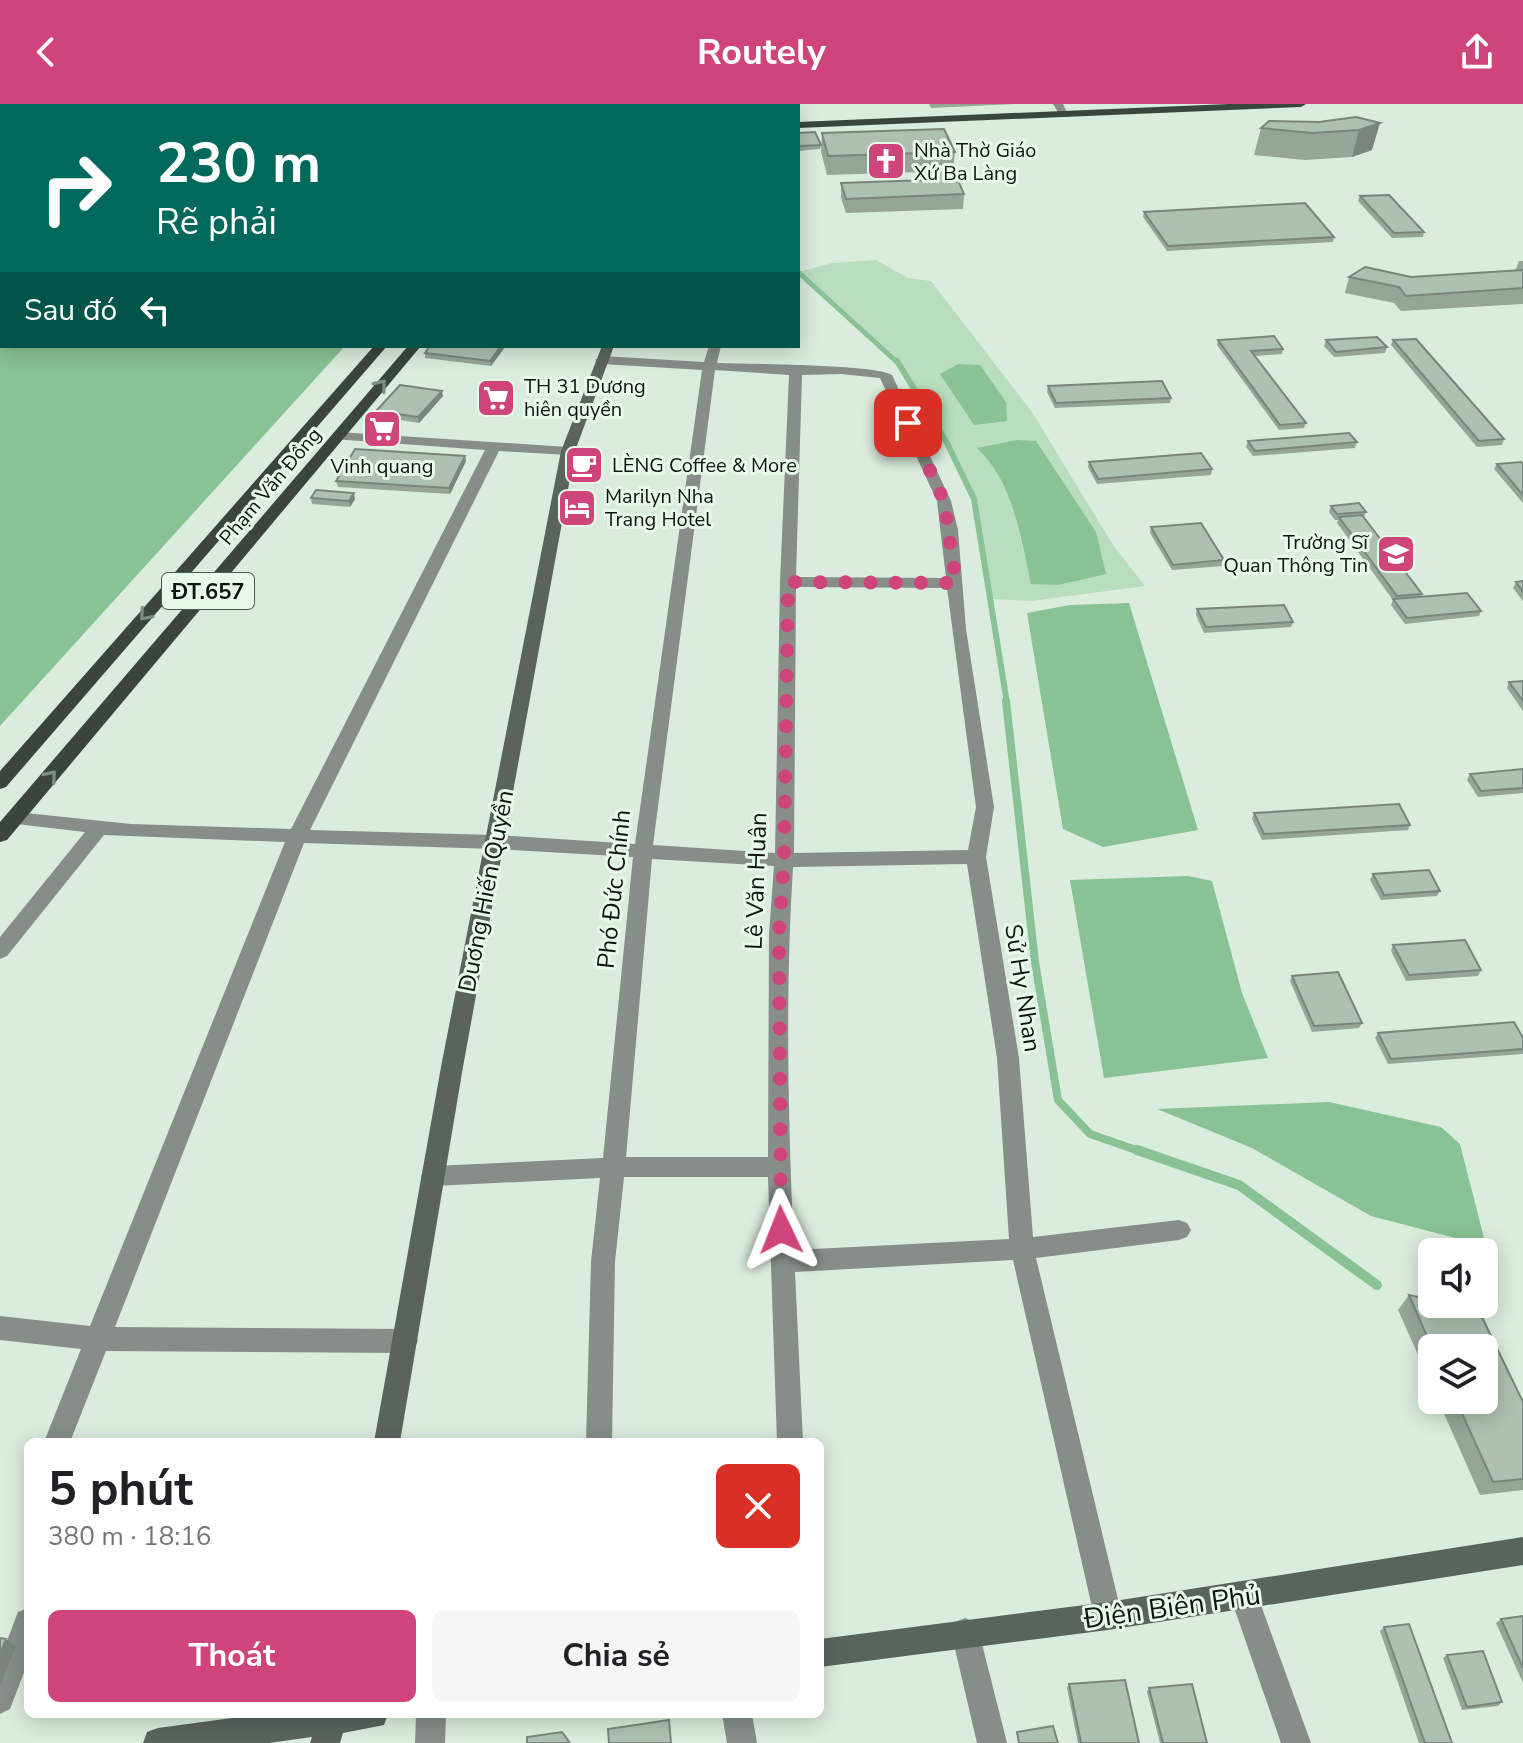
<!DOCTYPE html>
<html lang="vi">
<meta charset="utf-8">
<style>
:root{--surface:#fff;--page:#f6f6f6;--text:#202124;--muted:#757577;--accent:#cf457b}
body{margin:0;font-family:"Nunito Sans",sans-serif;background:var(--page);color:var(--text);height:100vh;display:flex;flex-direction:column;font-size:30px;white-space:nowrap}
*{box-sizing:border-box;margin:0}
p{font-size:26px;color:var(--muted)}
.icon{flex:none;width:44px;height:44px;fill:none;stroke:currentColor;stroke-width:2;stroke-linecap:round;stroke-linejoin:round}
.map{position:relative;flex:1;overflow:hidden}
.side{position:absolute;left:24px;top:1334px;width:800px;height:280px;display:flex;flex-direction:column;background:var(--surface);border-radius:12px;box-shadow:0 4px 20px #0003}
.side>*{flex:none}
.guide{position:absolute;left:0px;top:0px;width:800px;height:244px;box-shadow:0 4px 20px #0003;background:#00695c;color:#fff;overflow:hidden}
.tools{position:absolute;left:1418px;top:1134px;display:grid;gap:16px}
.tools a{display:grid;place-items:center;width:80px;height:80px;border-radius:12px;background:var(--surface);box-shadow:0 4px 20px #0003;font-size:40px}
.pin{position:absolute;display:grid;place-items:center;width:68px;height:68px;color:#fff;margin:-34px;border-radius:16px;box-shadow:0 4px 12px #0006}
.me{position:absolute;width:88px;margin:-44px;rotate:358deg;stroke-linejoin:round;filter:drop-shadow(0 0 6px #0008)}
.turn{display:flex;align-items:center;gap:28px;height:168px;padding:0 24px;font-size:36px}
.turn .icon{width:104px;height:104px;stroke-width:2.5}
.turn b{display:block;font-size:56px;line-height:68px}
.then{display:flex;align-items:center;height:76px;padding:0 24px;background:#0003;gap:16px;font-size:30px}
.round{display:grid;place-items:center;flex:none;width:84px;height:84px;border-radius:12px;background:var(--page)}
.headline{display:flex;align-items:center;justify-content:space-between;height:136px;padding:0 24px}
h1{font-size:48px;font-weight:700;line-height:60px}
.action{display:flex;gap:16px;margin-top:auto;padding:16px 24px}
.action a{flex:1;height:92px;border-radius:12px;background:var(--accent);color:#fff;font-size:32px;font-weight:700;line-height:92px;text-align:center}
.action a+a{background:var(--page);color:var(--text)}
header{display:flex;justify-content:space-between;align-items:center;height:104px;padding:0 24px;background:var(--accent);color:#fff;font-size:36px;font-weight:700}
.map>svg:first-child{display:block}
.green{fill:#b8debf;fill-rule:evenodd}
.water{fill:#89c294}
.lines{fill:none;stroke-linecap:round;stroke-linejoin:round}
.stream-far3{stroke:#89c294;stroke-width:5}
.stream-far2{stroke:#89c294;stroke-width:6}
.stream-far1{stroke:#89c294;stroke-width:8}
.stream{stroke:#89c294;stroke-width:10}
.street{fill:#868e87;fill-rule:evenodd}
.secondary{fill:#59645b;fill-rule:evenodd}
.primary{fill:#3a463c;fill-rule:evenodd}
.wall{fill:#96a598}
.shaded-wall{fill:#7a867c}
.building{fill:#aec0b1;stroke:#7a867c;stroke-width:2}
.oneway{stroke:#7f8e82}
.route{stroke:#cf457b;stroke-width:14;stroke-dasharray:0 25.2}
.labels{text-anchor:middle;stroke-width:6;stroke-linejoin:round;paint-order:stroke}
.far-poi-label{font-size:20px;fill:#0e140f;stroke:#e7faea;text-anchor:start}
.far-street-label{font-size:20px;fill:#0e140f;stroke:#e7faea}
.shield{fill:#e7faea;stroke:#4f5951;stroke-width:2}
.shield-label{font-size:22px;font-weight:bold;fill:#0e140f}
.street-label{font-size:24px;fill:#0e140f;stroke:#e7faea}
.near-street-label{font-size:28px;fill:#0e140f;stroke:#e7faea}
</style>
<header><svg class="icon" aria-label="back" viewBox="0 0 24 24"><path d="M15 5l-7 7 7 7"/></svg>Routely<svg class="icon" aria-label="share" viewBox="0 0 24 24"><path d="M12 15V3M7 8l5-5 5 5M5 13v7h14v-7"/></svg></header>
<div class="map">
<svg width="1523" height="1639" viewBox="0 0 1523 1639">
<rect width="100%" height="100%" fill="#daecdd"/>
<path class="green" d="M876,156L908,174L931,177L1032,308L1113,441L1145,482L1031,497L990,495L974,395L947,339L896,255L799,168L832,159ZM1036,337L1065,383L1031,480L1013,401L992,358Z"/>
<g class="water">
<polygon points="0,0 561,0 2,2 2,242 345,242 0,622"/>
<polygon points="958,260 980,261 1006,298 1007,317 974,321 940,270"/>
<path d="M1017,336L1036,337L1096,428L1106,470L1058,481L1031,480C1020,432 1014,379 977,344Z"/>
<polygon points="1129,499 1198,726 1103,743 1063,725 1027,509 1070,501"/>
<polygon points="1188,772 1212,777 1242,889 1268,954 1104,974 1070,776"/>
<polygon points="1329,998 1441,1023 1460,1040 1486,1142 1371,1112 1252,1044 1157,1005"/>
</g>
<g class="lines">
<polyline class="stream-far3" points="798,168 898,259"/>
<polyline class="stream-far2" points="897,257 947,339 974,395 1007,599"/>
<polyline class="stream-far1" points="1006,597 1035,858 1058,996 1090,1030 1142,1048"/>
<polyline class="stream" points="1137,1046 1239,1081 1377,1181"/>
<g class="street">
<polygon points="1053,0 1063,0 1069,13 1061,13"/>
<path d="M709,242H721L717,259C746,260 876,260 892,271L951,397L958,426L966,525L994,703L986,753L1019,954L1033,1133L1179,1116L1187,1119L1191,1126L1187,1133L1179,1136L1036,1154L1122,1512L1118,1522L1108,1526L1098,1522L1094,1512L1013,1156L795,1168L803,1338H777L768,1073H624L615,1158L612,1338H586L591,1158L600,1074L433,1082L425,1079L421,1072L425,1065L433,1062L603,1054L633,753L495,745L304,739L115,1223L405,1225L414,1229L418,1237L414,1245L405,1249L106,1247L70,1338H44L81,1245L0,1236V1212L90,1222L285,738L104,731L7,852L0,855V833L85,728L16,720L9,719L7,714L9,709L16,708L131,720L291,725L485,346L333,335V329L338,328L568,343L575,347L568,351L499,347L310,726L495,731L635,740L702,266L602,260L595,256L602,252L704,258ZM715,266L789,271L780,478L775,749L653,741ZM841,270L880,274L937,397L946,474L796,473L802,271ZM796,483L947,484L976,703L968,746L794,749ZM652,755L774,762L769,830L768,1053H626ZM967,760L997,954L1009,1135L794,1146C788,1019 785,890 793,763Z"/>
<polygon points="1244,1478 1254,1482 1311,1639 1281,1639 1230,1492 1234,1482"/>
<polygon points="28,1504 28,1558 10,1605 0,1610 0,1555 18,1508"/>
<polygon points="965,1514 975,1518 979,1528 1007,1639 977,1639 951,1528 955,1518"/>
<polygon points="416,1610 446,1610 445,1639 415,1639"/>
<polygon points="722,1610 752,1610 757,1639 727,1639"/>
</g>
<g class="secondary">
<polygon points="602,242 614,242 575,347 463,963 400,1338 374,1338 441,963 561,347"/>
<polygon points="1523,1433 1523,1461 1108,1526 820,1563 820,1535 1108,1498"/>
<polygon points="262,1610 388,1610 384,1621 343,1629 340,1639 310,1639 312,1633 269,1639 143,1639 147,1628 158,1624"/>
</g>
<g class="primary">
<polygon points="587,0 598,0 586,2"/>
<polygon points="661,0 671,0 672,2 662,2"/>
<polygon points="1229,0 1306,0 1301,3 798,24 798,18"/>
<polygon points="374,242 387,242 6,683 0,685 0,667"/>
<polygon points="408,242 421,242 7,736 0,738 0,718"/>
</g>
</g>
<g class="wall">
<polygon points="738,0 793,0 789,2 744,2"/>
<polygon points="929,0 1015,0 931,4"/>
<polygon points="1356,13 1372,46 1352,53 1305,56 1254,51 1261,24"/>
<polygon points="798,29 821,41 820,45 798,47"/>
<polygon points="822,29 955,48 953,66 964,90 963,105 846,109 841,94 841,79 921,76 921,68 827,71 821,48"/>
<polygon points="1360,92 1424,128 1423,133 1392,134 1358,97"/>
<polygon points="1144,108 1334,133 1333,138 1167,147 1143,113"/>
<polygon points="1519,157 1523,157 1523,200 1401,207 1394,199 1345,189 1349,173 1411,173 1515,167"/>
<polygon points="1218,236 1283,245 1282,250 1255,252 1306,319 1304,324 1279,326 1217,241"/>
<polygon points="1326,236 1387,243 1385,249 1334,253 1324,242"/>
<polygon points="1393,236 1504,335 1502,341 1477,343 1391,241"/>
<polygon points="505,243 491,262 425,254 425,249"/>
<polygon points="1048,282 1171,294 1170,299 1055,304 1047,288"/>
<polygon points="443,292 419,319 377,312 376,307"/>
<polygon points="1248,337 1357,338 1355,344 1253,352 1246,343"/>
<polygon points="466,357 450,390 338,383 336,377"/>
<polygon points="1089,358 1212,365 1211,371 1097,380 1088,363"/>
<polygon points="1497,360 1523,360 1523,399 1494,365"/>
<polygon points="311,394 355,395 350,403 312,400"/>
<polygon points="1331,402 1366,408 1364,413 1422,490 1421,493 1481,507 1479,512 1405,520 1391,501 1393,496 1337,419 1338,416 1335,416 1329,408"/>
<polygon points="1151,423 1224,456 1223,462 1172,466 1150,429"/>
<polygon points="1523,477 1523,497 1513,484 1516,478"/>
<polygon points="1197,505 1293,518 1291,523 1204,529 1196,511"/>
<polygon points="1523,577 1523,607 1507,584 1509,578"/>
<polygon points="1523,665 1523,689 1478,693 1467,676 1470,670"/>
<polygon points="1254,709 1410,721 1408,726 1262,736 1252,715"/>
<polygon points="1373,770 1440,787 1437,792 1381,796 1370,776"/>
<polygon points="1393,841 1481,866 1478,872 1406,877 1391,847"/>
<polygon points="1292,872 1362,919 1359,924 1312,928 1290,877"/>
<polygon points="1378,929 1523,934 1523,950 1388,960 1375,934"/>
<polygon points="1409,1191 1523,1298 1523,1386 1480,1391 1438,1296 1484,1296 1432,1244 1432,1282 1398,1206"/>
<polygon points="1523,1512 1523,1579 1496,1519 1501,1515"/>
<polygon points="1384,1523 1452,1639 1419,1639 1380,1527"/>
<polygon points="1447,1551 1502,1598 1498,1602 1462,1606 1443,1554"/>
<polygon points="1069,1580 1139,1639 1078,1639 1067,1584"/>
<polygon points="1149,1584 1207,1639 1160,1639 1147,1588"/>
</g>
<g class="shaded-wall">
<polygon points="781,0 793,0 789,2 781,2"/>
<polygon points="1380,19 1372,46 1352,53 1359,26"/>
<polygon points="501,242 505,242 505,243 491,262 490,257"/>
<polygon points="442,287 443,292 419,319 418,313"/>
<polygon points="465,352 466,357 450,390 449,384"/>
<polygon points="354,389 355,395 350,403 349,397"/>
<polygon points="6,1535 16,1542 0,1582 0,1550"/>
</g>
<g class="building">
<polygon points="1356,13 1380,19 1359,26 1312,29 1261,24 1269,17 1319,18"/>
<polygon points="944,25 955,48 828,52 822,29"/>
<polygon points="815,28 821,41 798,42 798,29"/>
<polygon points="951,60 964,90 846,95 841,79 928,76 922,61"/>
<polygon points="1389,91 1424,128 1394,129 1360,92"/>
<polygon points="1305,99 1334,133 1168,142 1144,108"/>
<polygon points="1365,163 1411,173 1523,166 1523,184 1406,192 1399,183 1349,173"/>
<polygon points="1274,232 1283,245 1251,247 1306,319 1280,321 1218,236"/>
<polygon points="1377,233 1387,243 1336,248 1326,236"/>
<polygon points="1416,235 1504,335 1479,337 1393,236"/>
<polygon points="430,242 501,242 490,257 425,249"/>
<polygon points="1162,277 1171,294 1056,299 1048,282"/>
<polygon points="400,281 442,287 418,313 376,307"/>
<polygon points="1349,329 1357,338 1255,347 1248,337"/>
<polygon points="355,345 465,352 449,384 336,377"/>
<polygon points="1201,349 1212,365 1098,375 1089,358"/>
<polygon points="1521,358 1523,360 1523,391 1497,360"/>
<polygon points="316,386 354,389 349,397 311,394"/>
<polygon points="1359,399 1366,408 1337,410 1331,402"/>
<polygon points="1362,411 1422,490 1397,492 1339,413"/>
<polygon points="1201,419 1224,456 1173,461 1151,423"/>
<polygon points="1523,477 1523,488 1516,478"/>
<polygon points="1467,489 1481,507 1407,514 1393,495"/>
<polygon points="1284,501 1293,518 1206,523 1197,505"/>
<polygon points="1523,577 1523,597 1509,578"/>
<polygon points="1523,665 1523,684 1481,687 1470,670"/>
<polygon points="1399,700 1410,721 1264,730 1254,709"/>
<polygon points="1429,766 1440,787 1384,791 1373,770"/>
<polygon points="1465,836 1481,866 1409,871 1393,841"/>
<polygon points="1338,868 1362,919 1314,922 1292,872"/>
<polygon points="1514,918 1523,934 1523,945 1391,955 1378,929"/>
<polygon points="1409,1191 1432,1196 1432,1200 1453,1200 1478,1205 1523,1298 1523,1375 1493,1378 1456,1296 1484,1296 1484,1244 1432,1244"/>
<polygon points="1523,1512 1523,1564 1501,1515"/>
<polygon points="1409,1520 1452,1639 1425,1639 1384,1523"/>
<polygon points="0,1534 6,1535 0,1550"/>
<polygon points="1483,1547 1502,1598 1467,1603 1447,1551"/>
<polygon points="1125,1576 1139,1639 1081,1639 1069,1580"/>
<polygon points="1192,1580 1207,1639 1163,1639 1149,1584"/>
<polygon points="669,1616 671,1639 609,1639 608,1625"/>
<polygon points="1053,1622 1058,1639 1019,1639 1017,1628"/>
<polygon points="562,1628 570,1639 527,1639 527,1633"/>
</g>
<defs><path id="oneway-chevron" d="M-2-3.5L2.5 0L-2 3.5" fill="none" stroke-width="1.6" stroke-linecap="round" stroke-linejoin="round" transform="scale(2)"/></defs>
<g class="oneway">
<use href="#oneway-chevron" transform="translate(381 281) rotate(-50)"/>
<use href="#oneway-chevron" transform="translate(145 511) rotate(131)"/>
<use href="#oneway-chevron" transform="translate(51 672) rotate(-50)"/>
</g>
<g class="lines">
<polyline class="route" points="781,1126 779,830 784,756 788,478 956,479 944,397 908,319"/>
</g>
<defs>
<symbol id="church-square" viewBox="-11 -11 22 22"><rect x="-9" y="-9" width="18" height="18" rx="4" fill="#cf457b" stroke="#e7faea"/><path d="M-1.2-6h2.4v3.5h3.3v2.4h-3.3V6h-2.4V-.1h-3.3v-2.4h3.3Z" fill="#fff"/></symbol>
<symbol id="supermarket-square" viewBox="-11 -11 22 22"><rect x="-9" y="-9" width="18" height="18" rx="4" fill="#cf457b" stroke="#e7faea"/><path d="M-6-5.5h2.5l.6 2H6L4.5 2H-2.5L-4.4-4H-6ZM-1.5 3.2a1.3 1.3 0 1 0 .1 0ZM3 3.2a1.3 1.3 0 1 0 .1 0Z" fill="#fff"/></symbol>
<symbol id="cafe-square" viewBox="-11 -11 22 22"><rect x="-9" y="-9" width="18" height="18" rx="4" fill="#cf457b" stroke="#e7faea"/><path d="M-5.5-4.5H6V0H3Q3 3.5 0 3.5H-2.5Q-5.5 3.5-5.5 0ZM3-3.2v2h1.7v-2ZM-6 4.5H4V6H-6Z" fill="#fff"/></symbol>
<symbol id="hotel-square" viewBox="-11 -11 22 22"><rect x="-9" y="-9" width="18" height="18" rx="4" fill="#cf457b" stroke="#e7faea"/><path d="M-6-4.5h1.5V1H6V5H4.5V3h-9V5H-6ZM-4 0a1.8 1.8 0 1 1 3.6 0ZM.5 0V-2.5h3Q6-2.5 6 0Z" fill="#fff"/></symbol>
<symbol id="university-square" viewBox="-11 -11 22 22"><rect x="-9" y="-9" width="18" height="18" rx="4" fill="#cf457b" stroke="#e7faea"/><path d="M0-5L7-2L0 1L-7-2ZM-4 1L0 2.5L4 1V4Q0 6-4 4Z" fill="#fff"/></symbol>
</defs>
<g fill-rule="evenodd">
<use href="#church-square" x="864" y="35" width="44" height="44"/>
<use href="#supermarket-square" x="474" y="272" width="44" height="44"/>
<use href="#supermarket-square" x="360" y="303" width="44" height="44"/>
<use href="#cafe-square" x="562" y="339" width="44" height="44"/>
<use href="#hotel-square" x="555" y="382" width="44" height="44"/>
<use href="#university-square" x="1374" y="428" width="44" height="44"/>
</g>
<g class="labels">
<g class="far-poi-label">
<text x="914" y="53">Nhà Thờ Giáo<tspan x="914" dy="23">Xứ Ba Làng</tspan></text>
<text x="524" y="289">TH 31 Dương<tspan x="524" dy="23">hiên quyền</tspan></text>
<text x="612" y="368">LÈNG Coffee &amp; More</text>
<text x="382" y="369" text-anchor="middle">Vinh quang</text>
<text x="605" y="399">Marilyn Nha<tspan x="605" dy="23">Trang Hotel</tspan></text>
<text x="1368" y="445" text-anchor="end">Trường Sĩ<tspan x="1368" dy="23">Quan Thông Tin</tspan></text>
</g>
<g class="far-street-label">
<text transform="translate(270 382) rotate(-50)" y="7">Phạm Văn Đồng</text>
</g>
<rect class="shield" x="162" y="469" width="92" height="36" rx="6"/>
<g class="shield-label">
<text x="208" y="495">ĐT.657</text>
</g>
<g class="street-label">
<text transform="translate(756 777) rotate(-88)" y="8">Lê Văn Huân</text>
<text transform="translate(614 785) rotate(-84)" y="8">Phó Đức Chính</text>
<text transform="translate(486 787) rotate(-79)" y="8">Duơng Hiến Quyền</text>
<text transform="translate(1023 884) rotate(81)" y="8">Sử Hy Nhan</text>
</g>
<g class="near-street-label">
<text transform="translate(1172 1502) rotate(-8)" y="10">Điện Biên Phủ</text>
</g>
</g>
</svg>
<div class="tools">
<a><svg class="icon" aria-label="sound" viewBox="0 0 24 24"><path d="M4 9h4l5-4v14l-5-4H4zM17 9q2 3 0 6"/></svg></a>
<a><svg class="icon" aria-label="layers" viewBox="0 0 24 24"><path d="M12 4l9 5-9 5-9-5zM3 14l9 5 9-5"/></svg></a>
</div>
<div class="pin" style="left:908px;top:319px;background:#d93025"><svg class="icon" aria-label="arrive" viewBox="0 0 24 24"><path d="M6 21V4h12l-3 4 3 4H6"/></svg></div>
<svg class="me" style="left:781px;top:1126px" viewBox="-20 -20 40 40"><path d="M0-17L14 15 0 8-14 15z" fill="#cf457b" stroke="#fff" stroke-width="4"/></svg>
<div class="guide">
<div class="turn"><svg class="icon" aria-label="right" viewBox="0 0 24 24"><path d="M7 20v-9h11M14 6l5 5-5 5"/></svg><div><b>230 m</b>Rẽ phải</div></div>
<div class="then">Sau đó<svg class="icon" aria-label="left" viewBox="0 0 24 24"><path d="M17 20v-9H6M10 6l-5 5 5 5"/></svg></div>
</div>
<section class="side">
<div class="headline"><div><h1>5 phút</h1><p>380 m · 18:16</p></div><a class="round" style="background:#d93025;color:#fff"><svg class="icon" aria-label="close" viewBox="0 0 24 24"><path d="M6 6l12 12M18 6L6 18"/></svg></a></div>
<div class="action"><a>Thoát</a><a>Chia sẻ</a></div>
</section>
</div>
